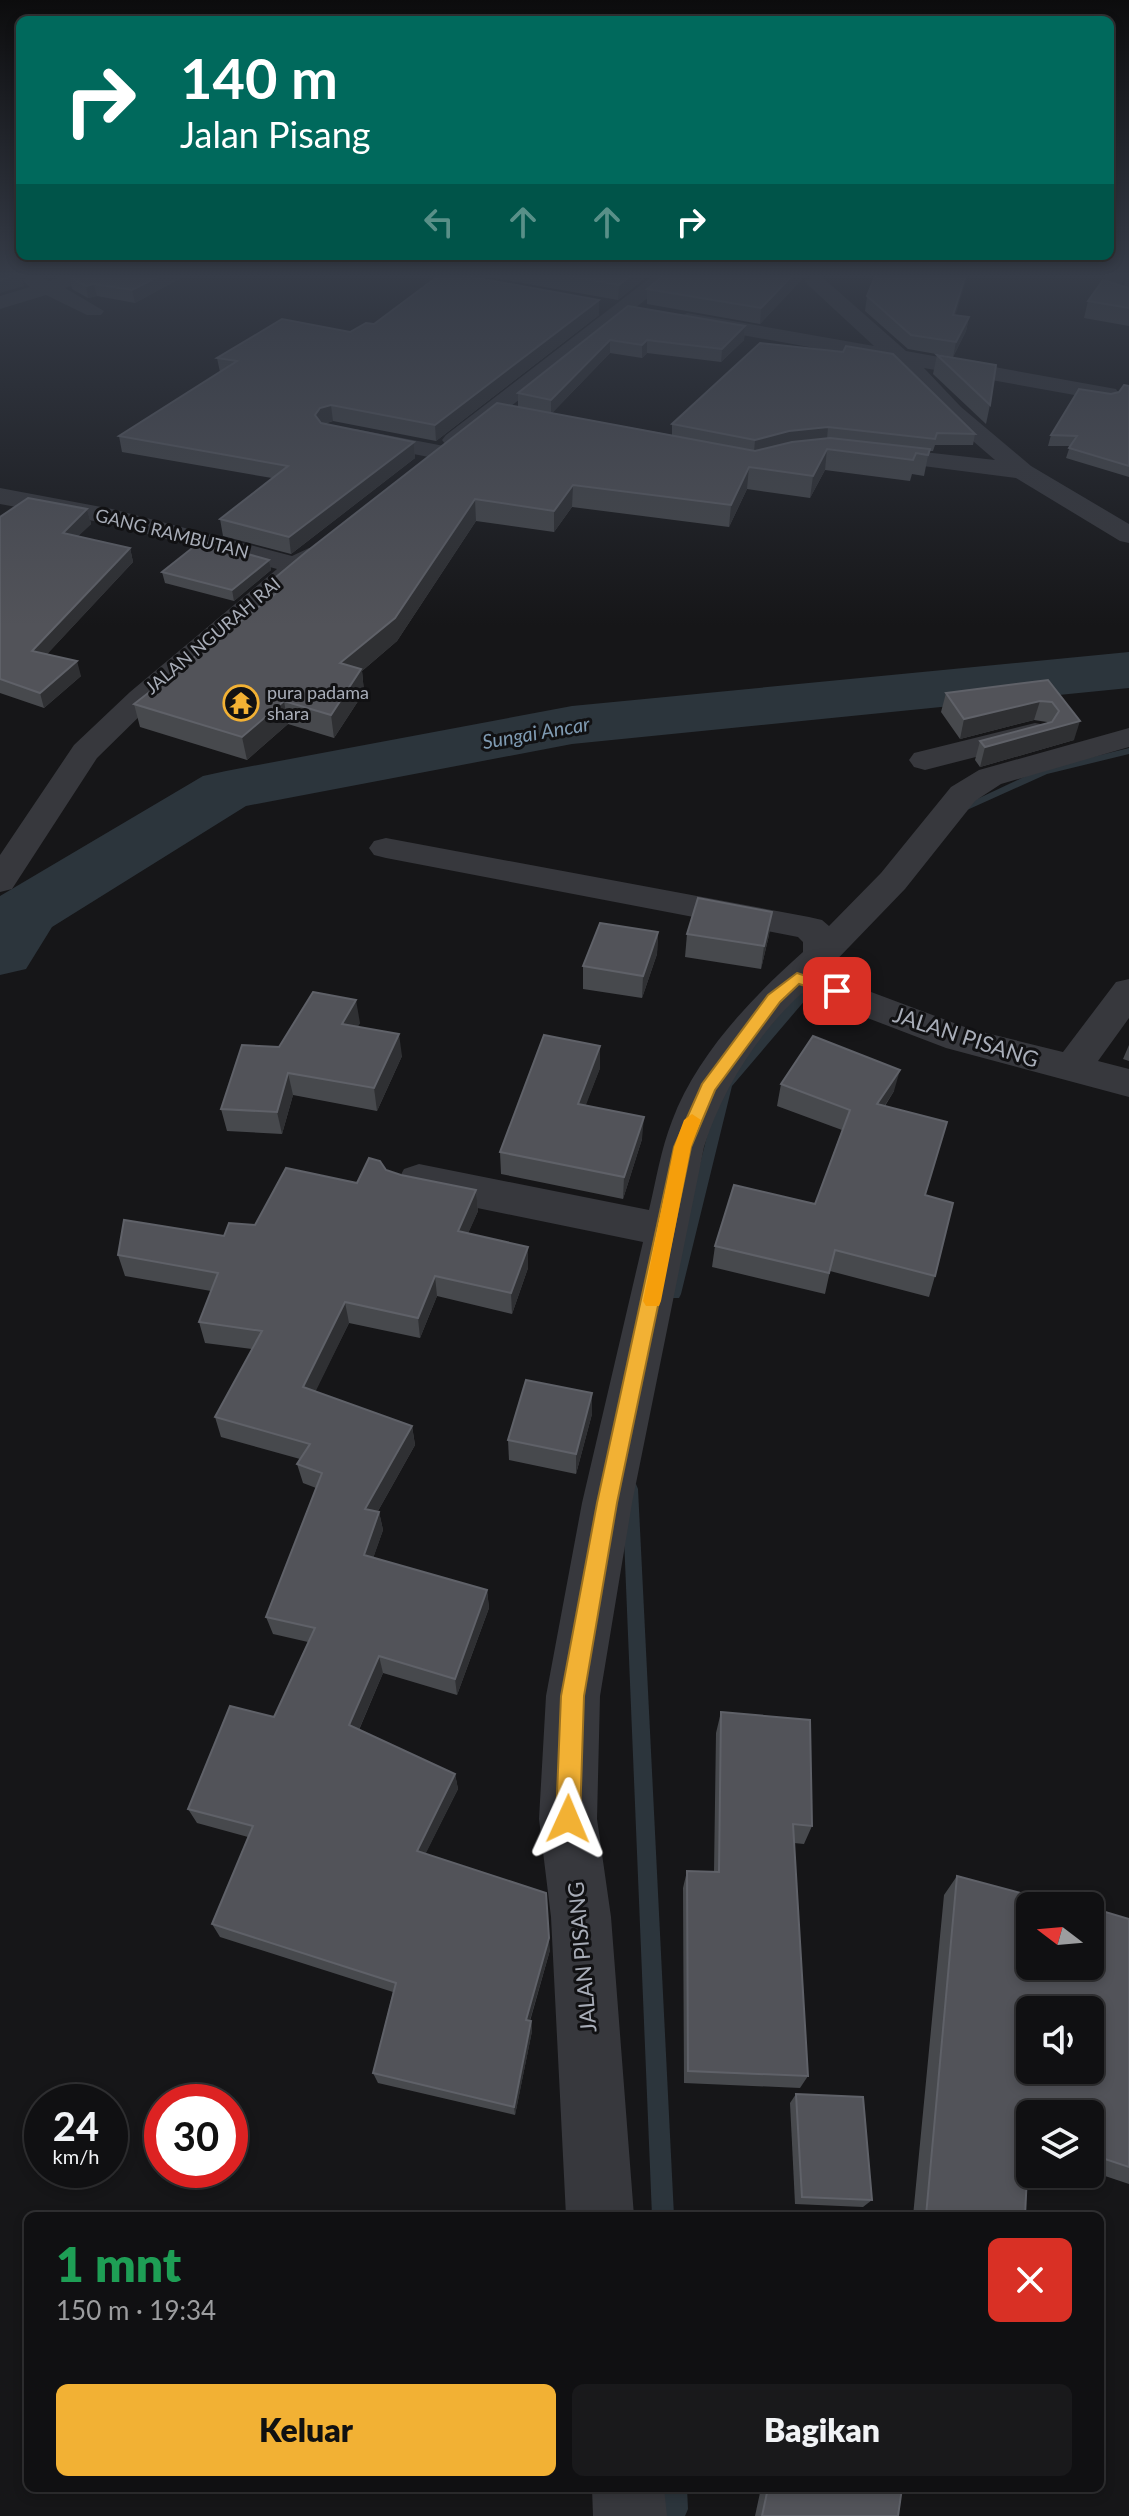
<!DOCTYPE html>
<html lang="id">
<meta charset="utf-8">
<style>
:root{--surface:#101012;--page:#19191b;--text:#f1f3f6;--muted:#9c9d9f;--line:#303032;--accent:#f2b134}
body{margin:0;font-family:Lato,sans-serif;background:var(--page);color:var(--text);height:100vh;display:flex;flex-direction:column;font-size:30px;white-space:nowrap}
*{box-sizing:border-box;margin:0}
p{font-size:26px;color:var(--muted)}
.icon{flex:none;width:44px;height:44px;fill:none;stroke:currentColor;stroke-width:2;stroke-linecap:round;stroke-linejoin:round}
.map{position:relative;flex:1;overflow:hidden}
.sheet{position:absolute;left:24px;top:2212px;width:1080px;height:280px;display:flex;flex-direction:column;background:var(--surface);border-radius:12px;box-shadow:0 4px 12px #0003,0 0 0 2px var(--line)}
.sheet>*{flex:none}
.top-card{position:absolute;left:16px;top:16px;width:1098px;height:244px;border-radius:12px;box-shadow:0 4px 12px #0003,0 0 0 2px var(--line);background:#00695c;color:#fff;overflow:hidden}
.needle{width:52px;rotate:286deg}
.tools{position:absolute;left:1016px;top:1892px;display:grid;gap:16px}
.tools a{display:grid;place-items:center;width:88px;height:88px;border-radius:12px;background:var(--surface);box-shadow:0 4px 12px #0003,0 0 0 2px var(--line);font-size:40px}
.speed{position:absolute;left:24px;top:2084px;display:flex;gap:16px;font-size:40px;font-weight:700;text-align:center}
.speed>*{display:grid;place-content:center;width:104px;height:104px;border-radius:50%;background:var(--surface);box-shadow:0 4px 12px #0003,0 0 0 2px var(--line);line-height:1}
.speed small{font-size:20px;font-weight:400}
.speed .limit{border:12px solid #d22;background:#fff;color:#111}
.pin{position:absolute;display:grid;place-items:center;width:68px;height:68px;color:#fff;margin:-34px;border-radius:16px;box-shadow:0 4px 12px #0006}
.me{position:absolute;width:88px;margin:-44px;rotate:1deg;stroke-linejoin:round;filter:drop-shadow(0 0 6px #0008)}
.turn{display:flex;align-items:center;gap:28px;height:168px;padding:0 32px;font-size:36px}
.turn .icon{width:104px;height:104px;stroke-width:2.5}
.turn b{display:block;font-size:56px;line-height:68px}
.lanes{display:flex;align-items:center;height:76px;padding:0 32px;background:#0003;justify-content:center;gap:40px;direction:ltr}
.lanes .off{opacity:.35}
.round{display:grid;place-items:center;flex:none;width:84px;height:84px;border-radius:12px;background:var(--page)}
.head{display:flex;align-items:center;justify-content:space-between;height:136px;padding:0 32px}
h1{font-size:48px;font-weight:800;line-height:60px;color:#1e9e55}
.cta{display:flex;gap:16px;margin-top:auto;padding:16px 32px}
.cta a{flex:1;height:92px;border-radius:12px;background:var(--accent);color:#111;font-size:32px;font-weight:800;line-height:92px;text-align:center}
.cta a+a{background:var(--page);color:var(--text)}
.map>svg:first-child{display:block}
.lines{fill:none;stroke-linecap:round;stroke-linejoin:round}
.stream{fill:#2c353c;fill-rule:evenodd}
.river{fill:#2c353c;fill-rule:evenodd}
.minor{fill:#37383d;fill-rule:evenodd}
.wall{fill:#47494d}
.shaded-wall{fill:#2f3033}
.building{fill:#525359;stroke:#5f6168;stroke-width:2;fill-rule:evenodd}
.route{fill:#f2b134;stroke:#9d7322;stroke-width:2}
.slow{fill:#f59e0b}
.labels{text-anchor:middle;stroke-width:6;stroke-linejoin:round;paint-order:stroke}
.far-street-label{font-size:18px;fill:#a8adb8;stroke:#111113}
.far-poi-label{font-size:18px;fill:#a8adb8;stroke:#111113;text-anchor:start}
.far-water-label{font-size:20px;font-style:italic;fill:#7f9bb3;stroke:#111113}
.street-label{font-size:22px;fill:#a8adb8;stroke:#111113}
</style>
<div class="map">
<svg width="1129" height="2516" viewBox="0 0 1129 2516">
<rect width="100%" height="100%" fill="#161618"/>
<g class="lines">
<g class="stream">
<polygon points="1129,748 1129,754 1047,774 967,810 959,810 958,808 1039,770"/>
<polygon points="814,978 818,979 818,985 732,1086 681,1294 679,1298 669,1298 667,1294 720,1085 810,979"/>
<polygon points="630,1482 636,1484 638,1489 674,2216 652,2216 622,1489 624,1484"/>
<polygon points="663,2488 687,2488 688,2509 685,2516 661,2516 664,2509"/>
</g>
<polygon class="river" points="1129,652 1129,688 572,744 246,806 52,927 26,969 0,975 0,896 203,776 226,771 572,706"/>
<g class="minor">
<polygon points="33,274 49,281 68,274 99,274 96,278 65,288 104,311 101,315 87,315 46,295 0,309 0,296 30,287 22,280"/>
<polygon points="655,274 678,274 462,445 446,445 442,440 446,435"/>
<polygon points="1107,274 1127,274 1120,287 1129,291 1129,304 1101,294 1098,290"/>
<polygon points="815,275 822,277 906,351 1116,389 1119,394 1116,399 1108,401 924,368 961,407 1031,466 1129,524 1129,543 1120,541 1016,478 861,458 858,453 861,448 870,446 995,460 945,417 892,362 687,325 677,319 687,313 874,346 808,285 805,281"/>
<polygon points="355,429 439,445 448,447 451,452 448,457 439,459 347,441 343,436 347,431"/>
<polygon points="0,488 112,509 292,556 309,548 318,550 322,556 152,704 97,758 12,889 0,892 0,855 74,745 130,692 277,569 110,524 0,504"/>
<polygon points="1035,723 1046,725 1051,732 1046,739 925,770 914,767 909,760 914,753"/>
<path d="M1129,728V747L1001,784L975,801L905,889L823,974L970,1029L1063,1052L1116,982L1129,979V1018L1098,1061L1129,1069V1097L946,1048L802,993C757,1034 722,1090 704,1147L632,1503L600,1696L597,1819L611,1917L634,2216H566L551,1917L539,1819L546,1696L582,1503L643,1242L419,1196L404,1191L398,1180L404,1169L419,1164L649,1210C656,1180 661,1149 672,1121C696,1056 752,997 803,952V942L798,937L386,858L374,855L369,848L374,841L386,838L809,917L822,920L829,926L881,873L951,787L979,770Z"/>
<polygon points="592,2488 664,2488 667,2516 593,2516"/>
</g>
</g>
<g class="wall">
<polygon points="188,274 135,303 97,296 88,298 72,289 70,277"/>
<polygon points="472,274 650,274 618,300"/>
<polygon points="1127,274 1129,274 1129,326 1084,318 1088,301 1126,287 1124,286"/>
<polygon points="806,275 760,324 647,304 647,289"/>
<polygon points="458,276 599,300 599,315 436,441 333,421 324,424 414,442 415,458 291,554 223,536 220,519 272,478 122,452 119,436 220,372 217,358 350,332 374,324"/>
<polygon points="867,296 955,315 969,317 966,331 953,357 908,349 865,311"/>
<polygon points="628,306 745,326 744,340 721,362 647,353 642,358 610,353 552,413 672,435 672,424 760,343 975,434 973,445 935,445 933,451 929,451 924,476 912,474 910,481 825,470 810,498 747,489 729,527 572,507 554,532 476,521 397,641 362,671 364,692 334,738 288,724 247,760 140,727 134,704 266,601 264,587 518,406 518,393"/>
<polygon points="937,355 990,405 986,424 933,374"/>
<polygon points="1129,386 1129,477 1066,458 1070,446 1048,446 1051,435 1111,394 1119,392"/>
<polygon points="87,509 91,524 78,536 130,548 133,562 47,654 81,676 44,708 0,693 0,517"/>
<polygon points="269,560 271,570 234,601 165,583 162,572"/>
<polygon points="1048,680 1074,740 980,767 975,760 980,741 1048,723 1047,722 1034,720 960,739 941,712 946,693"/>
<polygon points="772,912 769,935 761,969 685,957 687,934"/>
<polygon points="658,932 657,954 642,998 583,989 583,966"/>
<polygon points="360,1023 357,1027 402,1056 377,1111 293,1095 282,1134 227,1131 221,1109 279,1047"/>
<polygon points="1129,1045 1129,1061 1123,1059"/>
<polygon points="600,1068 585,1106 642,1139 623,1199 501,1174 500,1152"/>
<polygon points="781,1084 894,1091 885,1106 925,1196 935,1276 929,1297 830,1271 825,1294 712,1267 715,1246 815,1204 842,1130 777,1106"/>
<polygon points="386,1170 401,1175 476,1190 478,1211 468,1233 528,1247 528,1268 512,1314 437,1296 420,1338 349,1323 315,1391 412,1426 415,1445 378,1511 379,1512 383,1530 373,1558 487,1590 489,1608 457,1695 383,1673 359,1730 455,1774 458,1789 425,1854 550,1950 530,2021 531,2021 532,2031 515,2115 378,2083 373,2073 393,1992 220,1937 212,1924 248,1837 197,1823 188,1809 274,1717 308,1642 273,1634 266,1617 316,1488 303,1483 297,1464 300,1459 221,1437 215,1417 252,1349 205,1343 199,1322 211,1291 125,1276 118,1255 224,1236 255,1225 357,1183"/>
<polygon points="592,1393 592,1414 576,1474 509,1460 508,1440"/>
<polygon points="721,1712 812,1826 804,1844 794,1843 808,2076 800,2088 684,2083 683,1888 687,1871 714,1872 716,1733"/>
<polygon points="957,1876 1096,1913 1099,1910 1129,1919 1129,2184 1090,2171 1090,2114 1030,2114 1030,2151 1028,2150 1025,2216 913,2216 944,1895"/>
<polygon points="796,2094 872,2200 863,2207 795,2204 790,2103"/>
<polygon points="761,2488 902,2488 898,2516 755,2516"/>
</g>
<g class="shaded-wall">
<polygon points="18,274 27,274 22,278 24,286 0,293 0,280"/>
<polygon points="163,274 188,274 135,303 132,290"/>
<polygon points="632,274 650,274 618,300 619,285"/>
<polygon points="794,274 809,274 806,275 760,324 761,308"/>
<polygon points="966,274 968,274 951,330 953,315"/>
<polygon points="94,284 97,296 88,298 86,286"/>
<polygon points="599,300 599,315 436,441 435,425"/>
<polygon points="969,317 966,331 953,357 956,342"/>
<polygon points="745,326 744,340 721,362 722,349"/>
<polygon points="610,340 610,353 551,414 551,400"/>
<polygon points="647,340 647,353 642,358 642,345"/>
<polygon points="331,405 333,421 322,424 315,415 320,408"/>
<polygon points="828,427 827,439 754,452 755,440 789,431"/>
<polygon points="414,442 415,458 291,554 289,537"/>
<polygon points="827,449 825,470 810,498 813,476"/>
<polygon points="749,467 747,489 729,527 731,505"/>
<polygon points="573,485 572,507 554,532 554,511"/>
<polygon points="475,499 476,521 397,641 362,671 364,692 334,738 331,715 340,663"/>
<polygon points="87,509 91,524 67,547 63,533"/>
<polygon points="130,548 133,562 36,666 32,651"/>
<polygon points="269,560 271,570 234,601 232,590"/>
<polygon points="77,661 81,676 44,708 40,693"/>
<polygon points="284,701 288,724 247,760 242,737"/>
<polygon points="1040,701 1034,720 960,739 964,719"/>
<polygon points="1080,721 1074,740 980,767 985,747"/>
<polygon points="772,912 769,935 761,969 764,946"/>
<polygon points="658,932 657,954 642,998 643,976"/>
<polygon points="356,1000 360,1023 346,1047 342,1024"/>
<polygon points="399,1034 402,1056 377,1111 374,1088"/>
<polygon points="600,1046 600,1068 578,1126 578,1104"/>
<polygon points="900,1070 894,1091 872,1125 877,1104"/>
<polygon points="288,1073 293,1095 282,1134 277,1112"/>
<polygon points="644,1117 642,1139 623,1199 624,1177"/>
<polygon points="476,1190 478,1211 460,1252 458,1231"/>
<polygon points="528,1247 528,1268 512,1314 511,1293"/>
<polygon points="435,1276 437,1296 420,1338 418,1318"/>
<polygon points="345,1302 349,1323 308,1407 303,1387"/>
<polygon points="592,1393 592,1414 576,1474 576,1454"/>
<polygon points="412,1426 415,1445 369,1527 365,1509"/>
<polygon points="379,1512 383,1530 368,1573 364,1555"/>
<polygon points="487,1590 489,1608 457,1695 455,1679"/>
<polygon points="379,1656 383,1673 354,1741 349,1725"/>
<polygon points="455,1774 458,1789 420,1865 417,1851"/>
<polygon points="549,1938 550,1950 527,2030 526,2020"/>
<polygon points="531,2021 532,2031 515,2115 514,2107"/>
</g>
<g class="building">
<polygon points="0,274 19,274 0,280"/>
<polygon points="77,274 163,274 132,290 94,284 86,286 70,277"/>
<polygon points="441,274 455,274 599,300 435,425 331,405 320,408 315,415 321,423 414,442 289,537 220,519 288,466 119,436 237,361 217,358 282,319 350,332 366,323 374,324"/>
<polygon points="558,274 632,274 619,285"/>
<polygon points="665,274 794,274 761,308 647,289"/>
<polygon points="876,274 966,274 953,315 969,317 956,342 911,335 867,296"/>
<polygon points="1103,280 1129,288 1129,308 1088,301"/>
<polygon points="628,306 745,326 722,349 647,340 642,345 610,340 551,400 518,393"/>
<polygon points="760,343 843,352 846,346 893,354 975,434 937,433 935,439 828,427 789,431 755,440 672,424"/>
<polygon points="937,355 996,365 990,405"/>
<polygon points="1124,385 1129,386 1129,466 1069,448 1077,436 1051,435 1079,389 1111,394 1119,392"/>
<polygon points="497,403 755,451 792,442 830,438 930,449 928,455 916,453 913,460 827,449 813,476 749,467 731,505 573,485 554,511 475,499 395,618 340,663 361,669 331,715 284,701 242,737 134,704 279,591 264,587 306,552"/>
<polygon points="28,498 87,509 63,533 130,548 32,651 77,661 40,693 0,679 0,517"/>
<polygon points="201,541 269,560 232,590 162,572"/>
<polygon points="1048,680 1080,721 985,747 980,741 1052,722 1059,711 1052,702 1040,701 964,719 946,693"/>
<polygon points="698,898 772,912 764,946 687,934"/>
<polygon points="600,923 658,932 643,976 583,966"/>
<polygon points="313,992 356,1000 342,1024 399,1034 374,1088 288,1073 277,1112 221,1109 242,1045 279,1047"/>
<polygon points="544,1035 600,1046 578,1104 644,1117 624,1177 500,1152"/>
<polygon points="813,1036 900,1070 877,1104 947,1122 925,1195 953,1203 935,1276 835,1250 829,1273 715,1246 734,1185 815,1204 850,1110 781,1084"/>
<polygon points="369,1158 380,1161 386,1170 401,1175 476,1190 458,1231 528,1247 511,1293 435,1276 418,1318 345,1302 303,1387 412,1426 365,1509 379,1512 364,1555 487,1590 455,1679 379,1656 349,1725 455,1774 417,1851 546,1893 549,1938 526,2020 531,2021 514,2107 373,2073 396,1983 212,1924 253,1826 188,1809 230,1706 274,1717 315,1628 266,1617 322,1473 297,1464 310,1444 215,1417 262,1331 199,1322 218,1273 118,1255 124,1220 224,1236 229,1223 255,1225 286,1168 357,1183"/>
<polygon points="526,1380 592,1393 576,1454 508,1440"/>
<polygon points="721,1712 810,1720 812,1826 793,1824 808,2076 688,2071 687,1871 719,1872"/>
<path d="M957,1876L1069,1906H1030V1966H1090V1912L1099,1914V1910L1129,1919V2167L1090,2154V2114H1030L1025,2216H926ZM1030,2010H1090V2070H1030Z"/>
<polygon points="796,2094 863,2097 872,2200 802,2197"/>
<polygon points="768,2488 902,2488 898,2516 762,2516"/>
</g>
<linearGradient id="sky" x2="0" y2="1"><stop stop-color="#0c0c0d"/><stop offset="0.44" stop-color="#363c48"/><stop offset="1" stop-color="#363c48" stop-opacity="0"/></linearGradient>
<rect width="1129" height="626" fill="url(#sky)"/>
<polygon class="route" points="797,973 842,988 845,991 837,996 799,984 780,1002 715,1090 691,1147 617,1503 584,1696 580,1819 576,1827 568,1831 560,1827 556,1819 561,1696 597,1503 674,1147 702,1084 768,995"/>
<polygon class="slow" points="692,1114 701,1120 691,1147 661,1301 659,1306 646,1306 643,1301 674,1147 684,1120"/>
<defs>
<symbol id="temple-ring" viewBox="-11 -11 22 22"><circle r="9.5" fill="#111113" stroke="#f2b134" stroke-width="1.5"/><path d="M0-6L5-2H3V0L6.5 2.5H4V6H1.5V3h-3V6H-4V2.5H-6.5L-3 0V-2H-5Z" fill="#f2b134"/></symbol>
</defs>
<g fill-rule="evenodd">
<use href="#temple-ring" x="221" y="683" width="40" height="40"/>
</g>
<g class="labels">
<g class="far-street-label">
<text transform="translate(172 534) rotate(14)" y="6">GANG RAMBUTAN</text>
<text transform="translate(213 636) rotate(-40)" y="6">JALAN NGURAH RAI</text>
</g>
<g class="far-poi-label">
<text x="267" y="699">pura padama<tspan x="267" dy="21">shara</tspan></text>
</g>
<g class="far-water-label">
<text transform="translate(536 733) rotate(-10)" y="7">Sungai Ancar</text>
</g>
<g class="street-label">
<text transform="translate(966 1037) rotate(18)" y="8">JALAN PISANG</text>
<text transform="translate(582 1957) rotate(-95)" y="8">JALAN PISANG</text>
</g>
</g>
</svg>
<div class="tools">
<a><svg class="needle" viewBox="-14 -14 28 28"><path d="M0-13l5 13h-10z" fill="#e53935"/><path d="M0 13l5-13h-10z" fill="#9c9d9f"/></svg></a>
<a><svg class="icon" aria-label="sound" viewBox="0 0 24 24"><path d="M4 9h4l5-4v14l-5-4H4zM17 9q2 3 0 6"/></svg></a>
<a><svg class="icon" aria-label="layers" viewBox="0 0 24 24"><path d="M12 4l9 5-9 5-9-5zM3 14l9 5 9-5"/></svg></a>
</div>
<div class="speed"><div>24<small>km/h</small></div><div class="limit">30</div></div>
<div class="pin" style="left:837px;top:991px;background:#d93025"><svg class="icon" aria-label="arrive" viewBox="0 0 24 24"><path d="M6 21V4h12l-3 4 3 4H6"/></svg></div>
<svg class="me" style="left:568px;top:1819px" viewBox="-20 -20 40 40"><path d="M0-17L14 15 0 8-14 15z" fill="#f2b134" stroke="#fff" stroke-width="4"/></svg>
<div class="top-card">
<div class="turn"><svg class="icon" aria-label="right" viewBox="0 0 24 24"><path d="M7 20v-9h11M14 6l5 5-5 5"/></svg><div><b>140 m</b>Jalan Pisang</div></div>
<div class="lanes"><svg class="icon off" aria-label="left" viewBox="0 0 24 24"><path d="M17 20v-9H6M10 6l-5 5 5 5"/></svg><svg class="icon off" aria-label="ahead" viewBox="0 0 24 24"><path d="M12 20V5M6 11l6-6 6 6"/></svg><svg class="icon off" aria-label="ahead" viewBox="0 0 24 24"><path d="M12 20V5M6 11l6-6 6 6"/></svg><svg class="icon" aria-label="right" viewBox="0 0 24 24"><path d="M7 20v-9h11M14 6l5 5-5 5"/></svg></div>
</div>
<section class="sheet">
<div class="head"><div><h1>1 mnt</h1><p>150 m · 19:34</p></div><a class="round" style="background:#d93025;color:#fff"><svg class="icon" aria-label="close" viewBox="0 0 24 24"><path d="M6 6l12 12M18 6L6 18"/></svg></a></div>
<div class="cta"><a>Keluar</a><a>Bagikan</a></div>
</section>
</div>
